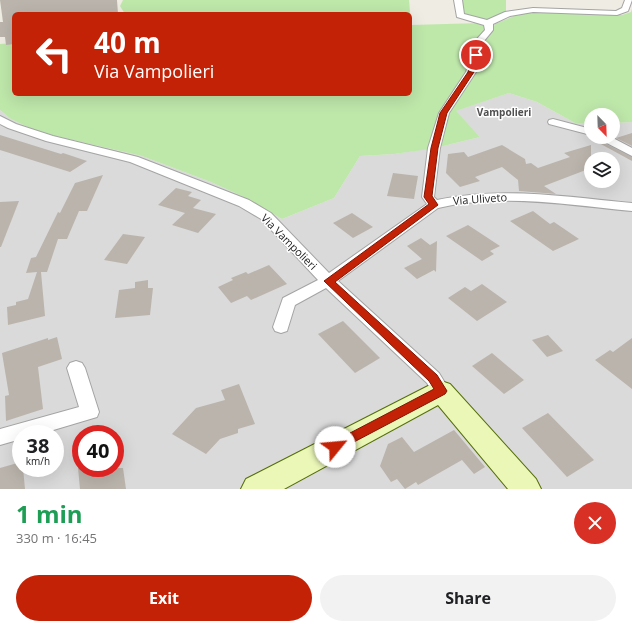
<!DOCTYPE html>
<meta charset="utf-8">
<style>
:root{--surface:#fff;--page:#f2f2f2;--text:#202124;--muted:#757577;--accent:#c32206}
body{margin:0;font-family:"Open Sans",sans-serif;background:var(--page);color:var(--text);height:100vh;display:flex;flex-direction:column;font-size:15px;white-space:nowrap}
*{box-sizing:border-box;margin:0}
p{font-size:13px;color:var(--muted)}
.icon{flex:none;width:22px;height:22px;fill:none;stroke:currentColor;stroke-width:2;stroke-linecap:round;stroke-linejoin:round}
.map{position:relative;height:489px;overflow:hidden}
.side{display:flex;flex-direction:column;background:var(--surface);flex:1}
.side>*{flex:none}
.guide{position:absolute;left:12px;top:12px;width:400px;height:84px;border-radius:6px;box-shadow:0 4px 16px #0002;background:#c32206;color:#fff;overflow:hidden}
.needle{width:26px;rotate:157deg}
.controls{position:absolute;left:584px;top:108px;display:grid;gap:8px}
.controls a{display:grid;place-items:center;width:36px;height:36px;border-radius:50%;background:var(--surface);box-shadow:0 4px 16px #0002;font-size:20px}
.speed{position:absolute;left:12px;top:425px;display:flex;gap:8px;font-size:20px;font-weight:700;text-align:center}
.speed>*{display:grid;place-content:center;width:52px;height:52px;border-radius:50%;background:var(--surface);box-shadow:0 4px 16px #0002;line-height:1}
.speed small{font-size:10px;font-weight:400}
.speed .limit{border:6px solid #d22;background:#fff;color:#111}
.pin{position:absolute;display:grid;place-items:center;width:34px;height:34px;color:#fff;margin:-17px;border:2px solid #fff;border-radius:50%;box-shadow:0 1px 4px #0007}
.me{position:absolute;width:44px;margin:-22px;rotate:62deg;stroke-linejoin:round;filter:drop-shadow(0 0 3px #0008)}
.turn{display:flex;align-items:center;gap:14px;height:84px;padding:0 16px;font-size:18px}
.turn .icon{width:52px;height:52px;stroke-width:2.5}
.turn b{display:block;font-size:28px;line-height:34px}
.round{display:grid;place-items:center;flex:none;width:42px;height:42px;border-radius:21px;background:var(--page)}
.head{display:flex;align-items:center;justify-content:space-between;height:68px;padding:0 16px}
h1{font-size:24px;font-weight:700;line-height:30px;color:#1e9e55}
.primary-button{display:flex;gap:8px;margin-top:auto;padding:8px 16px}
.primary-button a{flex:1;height:46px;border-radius:24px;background:var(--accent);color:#fff;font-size:16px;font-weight:700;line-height:46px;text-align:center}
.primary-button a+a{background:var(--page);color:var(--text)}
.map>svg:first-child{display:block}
.residential{fill:#dbdada;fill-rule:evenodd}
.grass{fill:#bee7aa}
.building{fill:#bab4ac}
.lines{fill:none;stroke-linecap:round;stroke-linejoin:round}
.street-casing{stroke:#a4a4a4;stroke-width:2}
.secondary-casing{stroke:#556f08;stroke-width:2}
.street{fill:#fff;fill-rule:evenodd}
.secondary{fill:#eaf7b7;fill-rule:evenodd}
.route{fill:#c32206;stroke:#7f1604}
.labels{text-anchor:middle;stroke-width:3;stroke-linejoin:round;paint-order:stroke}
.far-neighbourhood-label{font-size:10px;font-weight:bold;fill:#505050;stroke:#fff}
.street-label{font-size:11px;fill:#1d1d1d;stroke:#fff}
</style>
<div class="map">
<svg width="632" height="489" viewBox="0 0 632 489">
<rect width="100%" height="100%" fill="#eeece3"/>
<path class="residential" d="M509,93L537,102L575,123H591V137H613V123L632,122V489H0V110L11,119L38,132L142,156L211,182L246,198L282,219L334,198L360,156L394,154L439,147L480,137L455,111ZM591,159H613V181H591ZM21,434H55V468H21ZM81,434H115V468H81Z"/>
<g class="grass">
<polygon points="123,0 409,0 411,25 481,23 486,25 487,29 430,149 394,154 360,156 334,198 282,219 246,198 211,182 142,156 38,132 11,119 0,110 0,44 14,43 14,94 410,94 410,14 125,14 120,6"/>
<path d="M462,0H506V12C487,23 484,21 463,15Z"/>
<polygon points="632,9 632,122 613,123 613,115 591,115 591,123 575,123 537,102 509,93 456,111 480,137 439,147 448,112 483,40 491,31 495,24 519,14 539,12 622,15 631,12"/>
</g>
<g class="building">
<polygon points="0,0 117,0 118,14 14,14 14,44 6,45 5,37 0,37 0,22 3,22"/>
<polygon points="632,133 632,146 616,138"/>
<polygon points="0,135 61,154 63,153 87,161 70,172 0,150"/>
<polygon points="602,142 632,157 632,161 599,143"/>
<polygon points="502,145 525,159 526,164 531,163 538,168 570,157 564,153 591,145 591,168 544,186 556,194 519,191 518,180 502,167 475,177 480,181 460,187 446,173 448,154 464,152 468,157"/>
<polygon points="393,173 418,176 414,199 387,196"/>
<polygon points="103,175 87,211 79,211 67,239 58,239 47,272 41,272 45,316 8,325 7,307 16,305 16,302 28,299 37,272 26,273 31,258 36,257 58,212 60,213 75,183"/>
<polygon points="176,188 192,192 188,196 201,200 193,208 216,214 198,233 172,225 185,213 158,205"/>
<polygon points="19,201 1,247 0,247 0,202"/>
<polygon points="533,211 550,224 554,222 579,239 553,251 510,221"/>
<polygon points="352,213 373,227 353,238 333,223"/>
<polygon points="468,225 500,246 490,251 494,254 482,261 446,236"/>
<polygon points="123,234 145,237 127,264 104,260"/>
<polygon points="421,238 430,245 437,241 436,272 434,270 417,279 404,268 422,259 407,246"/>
<polygon points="269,265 287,284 251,300 247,296 231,303 218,287 233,280 231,278 246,272 248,274"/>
<polygon points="148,280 148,288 153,288 150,315 115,318 119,290 135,288 135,282"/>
<polygon points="482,284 507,302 477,321 448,298 465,287 471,291"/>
<polygon points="343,321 380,358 355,373 318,334"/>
<polygon points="548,335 563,351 547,357 532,340"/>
<polygon points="57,337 62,359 38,367 43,409 6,421 5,396 9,395 2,353 48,338 48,340"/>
<polygon points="632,338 632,389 595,360 610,350 613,352"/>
<polygon points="492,353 524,380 504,394 472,366"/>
<polygon points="239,384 255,424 238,429 238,433 220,439 206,454 172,434 196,408 225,400 221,390"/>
<polygon points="548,413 594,460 567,477 522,428"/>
<polygon points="454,430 485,467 474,474 462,460 418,485 416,482 405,489 397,479 391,482 380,466 388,444 402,437 414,452"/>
<polygon points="21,462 21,468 23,468 25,489 0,489 0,468"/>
<polygon points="78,468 123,468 126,489 80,489"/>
</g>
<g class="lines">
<defs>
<g id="street">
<path d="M454,0H462L464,14L487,20L505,12L533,8L616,11L622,8L625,0H632L628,11L617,15L533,12L510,16L493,24V30L484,41L476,72L449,113L440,148L434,197L437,200C502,186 567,197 632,203V211C568,205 502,193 438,208L338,281L439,373L450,391L447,396L441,398L435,396L427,383L326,288L295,305L287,331L281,333L275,331L273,327L283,298L318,280L261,219L239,206L130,162L46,141L8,128L0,124V116L16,124L53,136L138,157L249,200L271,213L329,273L427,204L422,197L428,148L439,113L466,72L476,40L485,30L484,25L457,17Z"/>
<polygon points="553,119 591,129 591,135 549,124 548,122 549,120"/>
<polygon points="597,137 611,137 632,148 632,156 599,139"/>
<polygon points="76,361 82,363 85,368 99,412 97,417 40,434 21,434 21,439 0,445 0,429 79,407 67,368 70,363"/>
</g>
<polygon id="secondary" points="441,381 450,384 536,479 541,489 508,489 438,405 284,489 241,489 246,479 432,384"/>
</defs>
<use href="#street" class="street-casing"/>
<use href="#secondary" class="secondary-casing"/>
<use href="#street" class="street"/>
<use href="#secondary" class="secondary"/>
</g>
<polygon class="route" points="474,54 479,55 474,72 447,113 438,148 432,196 438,205 335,282 437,375 447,391 445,394 335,452 331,451 329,447 331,443 434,389 429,381 324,281 429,204 424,197 431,148 440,113 468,72"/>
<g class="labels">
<g class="far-neighbourhood-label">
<text x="504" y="116">Vampolieri</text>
</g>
<g class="street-label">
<text transform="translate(480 199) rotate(-4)" y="4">Via Uliveto</text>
<text transform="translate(289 242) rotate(45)" y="4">Via Vampolieri</text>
</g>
</g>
</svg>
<div class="controls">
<a><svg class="needle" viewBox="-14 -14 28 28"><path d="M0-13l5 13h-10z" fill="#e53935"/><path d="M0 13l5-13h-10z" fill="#757577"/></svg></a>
<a><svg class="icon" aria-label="layers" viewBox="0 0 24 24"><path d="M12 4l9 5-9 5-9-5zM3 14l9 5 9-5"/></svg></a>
</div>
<div class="speed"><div>38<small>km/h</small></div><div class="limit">40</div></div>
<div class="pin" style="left:476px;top:55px;background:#d93025"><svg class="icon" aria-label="arrive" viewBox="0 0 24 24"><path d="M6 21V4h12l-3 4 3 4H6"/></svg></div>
<svg class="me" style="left:335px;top:447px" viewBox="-20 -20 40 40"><circle r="19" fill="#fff"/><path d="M0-13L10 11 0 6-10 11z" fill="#c32206"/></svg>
<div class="guide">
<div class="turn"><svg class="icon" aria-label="left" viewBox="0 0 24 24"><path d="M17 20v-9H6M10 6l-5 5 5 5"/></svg><div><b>40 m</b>Via Vampolieri</div></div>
</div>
</div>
<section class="side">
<div class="head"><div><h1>1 min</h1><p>330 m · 16:45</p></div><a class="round" style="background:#d93025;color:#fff"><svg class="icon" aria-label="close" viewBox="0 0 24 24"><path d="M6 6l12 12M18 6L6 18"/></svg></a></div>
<div class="primary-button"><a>Exit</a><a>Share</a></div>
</section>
